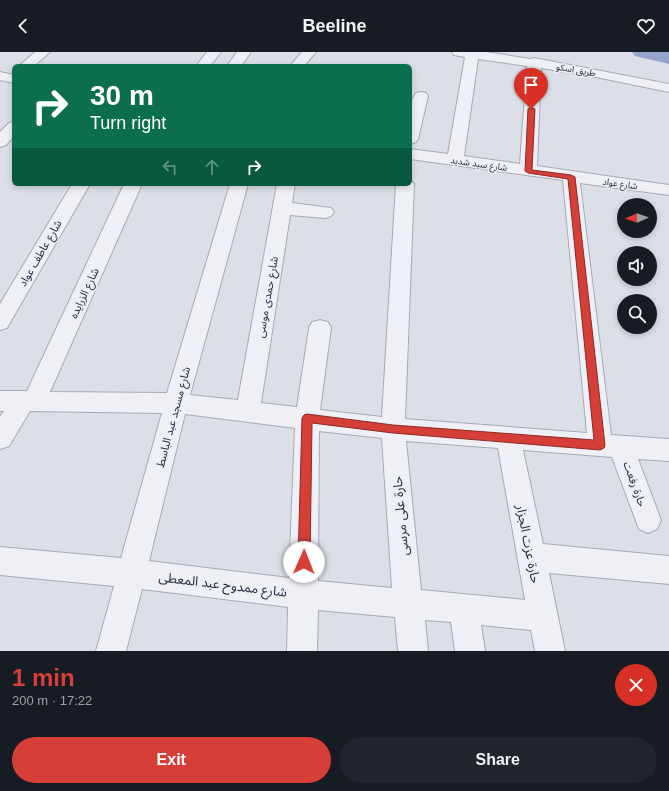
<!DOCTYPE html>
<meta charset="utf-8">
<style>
:root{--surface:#171b24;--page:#20242c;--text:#f1f3f6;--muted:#9ea1a6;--accent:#d63f38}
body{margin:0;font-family:Helvetica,"Noto Sans Arabic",sans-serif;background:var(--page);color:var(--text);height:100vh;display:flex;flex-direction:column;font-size:15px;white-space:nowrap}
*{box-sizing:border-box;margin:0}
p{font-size:13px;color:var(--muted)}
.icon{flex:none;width:22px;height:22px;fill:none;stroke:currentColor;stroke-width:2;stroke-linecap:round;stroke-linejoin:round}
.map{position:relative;height:599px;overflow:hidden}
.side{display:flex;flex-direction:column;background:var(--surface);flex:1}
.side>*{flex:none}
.top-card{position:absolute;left:12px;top:12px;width:400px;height:122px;border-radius:6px;box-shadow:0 2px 6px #0003;background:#0b6e4f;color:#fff;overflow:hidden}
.needle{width:26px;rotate:268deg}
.tools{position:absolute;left:617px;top:146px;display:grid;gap:8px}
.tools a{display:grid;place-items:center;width:40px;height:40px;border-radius:50%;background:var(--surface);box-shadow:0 2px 6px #0003;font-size:20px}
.pin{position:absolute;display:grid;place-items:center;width:34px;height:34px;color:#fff;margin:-41px -17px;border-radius:50% 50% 50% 0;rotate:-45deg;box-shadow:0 0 4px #0007}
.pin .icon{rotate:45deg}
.me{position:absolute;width:44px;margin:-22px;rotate:1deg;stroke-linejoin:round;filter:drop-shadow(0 0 3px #0008)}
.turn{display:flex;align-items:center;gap:14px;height:84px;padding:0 12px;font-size:18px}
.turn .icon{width:52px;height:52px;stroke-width:2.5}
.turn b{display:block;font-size:28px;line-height:34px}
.lanes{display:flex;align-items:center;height:38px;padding:0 12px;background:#0003;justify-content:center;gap:20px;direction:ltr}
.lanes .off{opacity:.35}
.round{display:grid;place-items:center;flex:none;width:42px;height:42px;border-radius:21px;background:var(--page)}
.head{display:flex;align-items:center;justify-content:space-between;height:68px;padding:0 12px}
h1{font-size:24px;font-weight:700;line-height:30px;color:var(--accent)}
.button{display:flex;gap:8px;margin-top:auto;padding:8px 12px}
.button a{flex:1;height:46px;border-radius:24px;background:var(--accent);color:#fff;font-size:16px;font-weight:700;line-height:46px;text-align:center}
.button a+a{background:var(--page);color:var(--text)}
header{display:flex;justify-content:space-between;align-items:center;height:52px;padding:0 12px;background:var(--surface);font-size:18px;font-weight:700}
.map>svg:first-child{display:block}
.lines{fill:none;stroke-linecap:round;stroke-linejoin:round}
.canal{fill:#95a4ca;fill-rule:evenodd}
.street-casing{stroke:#a6a9b5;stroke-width:2}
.street{fill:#eff0f6;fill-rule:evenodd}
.route{fill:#d63f38;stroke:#8b2924}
.labels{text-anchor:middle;stroke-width:3;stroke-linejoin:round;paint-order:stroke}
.far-street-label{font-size:9px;fill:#252a3f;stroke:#eceef5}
.street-label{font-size:11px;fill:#252a3f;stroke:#eceef5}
.near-street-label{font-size:13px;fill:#252a3f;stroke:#eceef5}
</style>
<header><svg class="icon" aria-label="back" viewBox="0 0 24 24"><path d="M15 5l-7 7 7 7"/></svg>Beeline<svg class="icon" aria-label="heart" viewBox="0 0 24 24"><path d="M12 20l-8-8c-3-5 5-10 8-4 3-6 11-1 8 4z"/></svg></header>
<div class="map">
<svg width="669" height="599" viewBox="0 0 669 599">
<rect width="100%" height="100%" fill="#dddfe8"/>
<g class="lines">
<polygon class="canal" points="632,0 669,0 669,12 635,4"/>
<defs>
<g id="street">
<polygon points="35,0 50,0 34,14 19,14"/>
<polygon points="207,0 221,0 210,14 196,14"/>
<polygon points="237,0 251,0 241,14 227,14"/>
<polygon points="302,0 316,0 304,14 290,14"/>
<path d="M452,0H486L531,7L534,6L669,32V40L591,24L541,16L537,114L669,133V143L580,131L611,383L669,387V409L638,407L661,468L657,477L648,481L639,477L612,405L523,398L543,492L669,504V532L549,521L565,599H535L531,578L481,573L485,599H455L451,570L425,568L428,599H398L395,565L318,558L317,599H287L288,555L142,537L126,599H96L114,534L0,523V495L121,506L162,361L30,359L9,394L0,397V365L4,359H0V339H27L124,132H142L50,340L167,341L230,132H248L190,343L238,348L277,132H295L292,151L331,156L334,160L331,164L325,166L290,163L261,351L297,355L309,276L312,270L320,268L328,270L331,276L320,358L382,365L396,132H410V128L414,132L405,367L587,381L563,128L410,107V97L448,102L465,5L454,3ZM478,7L527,14L520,112L464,104ZM185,362L295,376L289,526L149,509ZM319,379L382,386L392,536L318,529ZM406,389L498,396L525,548L421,538Z"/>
<polygon points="0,20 14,23 14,31 0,28"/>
<path d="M421,40L426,41L428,44L418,87L416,90L410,92C410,76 406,55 416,41Z"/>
<polygon points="14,69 14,84 6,93 0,95 0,80 9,71"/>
<polygon points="72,132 90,132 7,276 0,278 0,252"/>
</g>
</defs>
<use href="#street" class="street-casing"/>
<use href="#street" class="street"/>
</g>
<polygon class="route" points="531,55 535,57 532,118 571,123 575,125 605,393 604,396 600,398 393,381 312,371 310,510 308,514 304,516 300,514 298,510 302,366 304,363 307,362 393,373 594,388 568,127 528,121 525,119 528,57"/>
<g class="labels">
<g class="far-street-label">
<text transform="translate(576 18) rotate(10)" y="3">طريق اسكو</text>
<text transform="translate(479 112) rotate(8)" y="3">شارع سيد شديد</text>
<text transform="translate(620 132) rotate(8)" y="3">شارع عواد</text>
</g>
<g class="street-label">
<text transform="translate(40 201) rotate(-60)" y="4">شارع عاطف عواد</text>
<text transform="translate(84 241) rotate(-65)" y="4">شارع الزرايده</text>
<text transform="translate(267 245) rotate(-80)" y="4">شارع حمدى موسى</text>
<text transform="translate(173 365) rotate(-75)" y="4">شارع مسجد عبد الباسط</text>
<text transform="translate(635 432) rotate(70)" y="4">حارة رفعت</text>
</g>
<g class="near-street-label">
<text transform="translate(400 464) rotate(-95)" y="5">حارة على مرسى</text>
<text transform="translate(529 492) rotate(79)" y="5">حارة عزت الجزار</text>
<text transform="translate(223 532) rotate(7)" y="5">شارع ممدوح عبد المعطى</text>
</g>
</g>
</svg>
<div class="tools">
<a><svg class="needle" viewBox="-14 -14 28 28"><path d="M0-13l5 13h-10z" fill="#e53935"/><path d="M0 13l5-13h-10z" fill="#9ea1a6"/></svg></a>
<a><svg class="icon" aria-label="sound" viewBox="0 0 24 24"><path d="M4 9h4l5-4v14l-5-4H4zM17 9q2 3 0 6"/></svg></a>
<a><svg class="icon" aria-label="search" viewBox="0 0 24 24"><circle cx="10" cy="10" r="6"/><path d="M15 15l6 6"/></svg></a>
</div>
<div class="pin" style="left:531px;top:57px;background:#d93025"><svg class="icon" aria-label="arrive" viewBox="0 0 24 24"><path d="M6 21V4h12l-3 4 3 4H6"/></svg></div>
<svg class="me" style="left:304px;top:510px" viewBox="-20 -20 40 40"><circle r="19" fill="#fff"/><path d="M0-13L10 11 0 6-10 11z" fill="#d63f38"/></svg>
<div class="top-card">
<div class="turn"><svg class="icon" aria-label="right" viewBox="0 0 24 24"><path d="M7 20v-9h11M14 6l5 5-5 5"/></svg><div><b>30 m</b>Turn right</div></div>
<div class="lanes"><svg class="icon off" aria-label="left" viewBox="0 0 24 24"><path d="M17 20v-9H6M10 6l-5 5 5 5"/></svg><svg class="icon off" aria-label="ahead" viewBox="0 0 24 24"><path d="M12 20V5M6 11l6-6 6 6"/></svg><svg class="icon" aria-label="right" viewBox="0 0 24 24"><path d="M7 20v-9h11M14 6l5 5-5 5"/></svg></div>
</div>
</div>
<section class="side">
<div class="head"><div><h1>1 min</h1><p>200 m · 17:22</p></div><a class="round" style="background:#d93025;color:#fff"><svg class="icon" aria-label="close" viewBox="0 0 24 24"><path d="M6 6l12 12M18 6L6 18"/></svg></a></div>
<div class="button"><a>Exit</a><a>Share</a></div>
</section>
